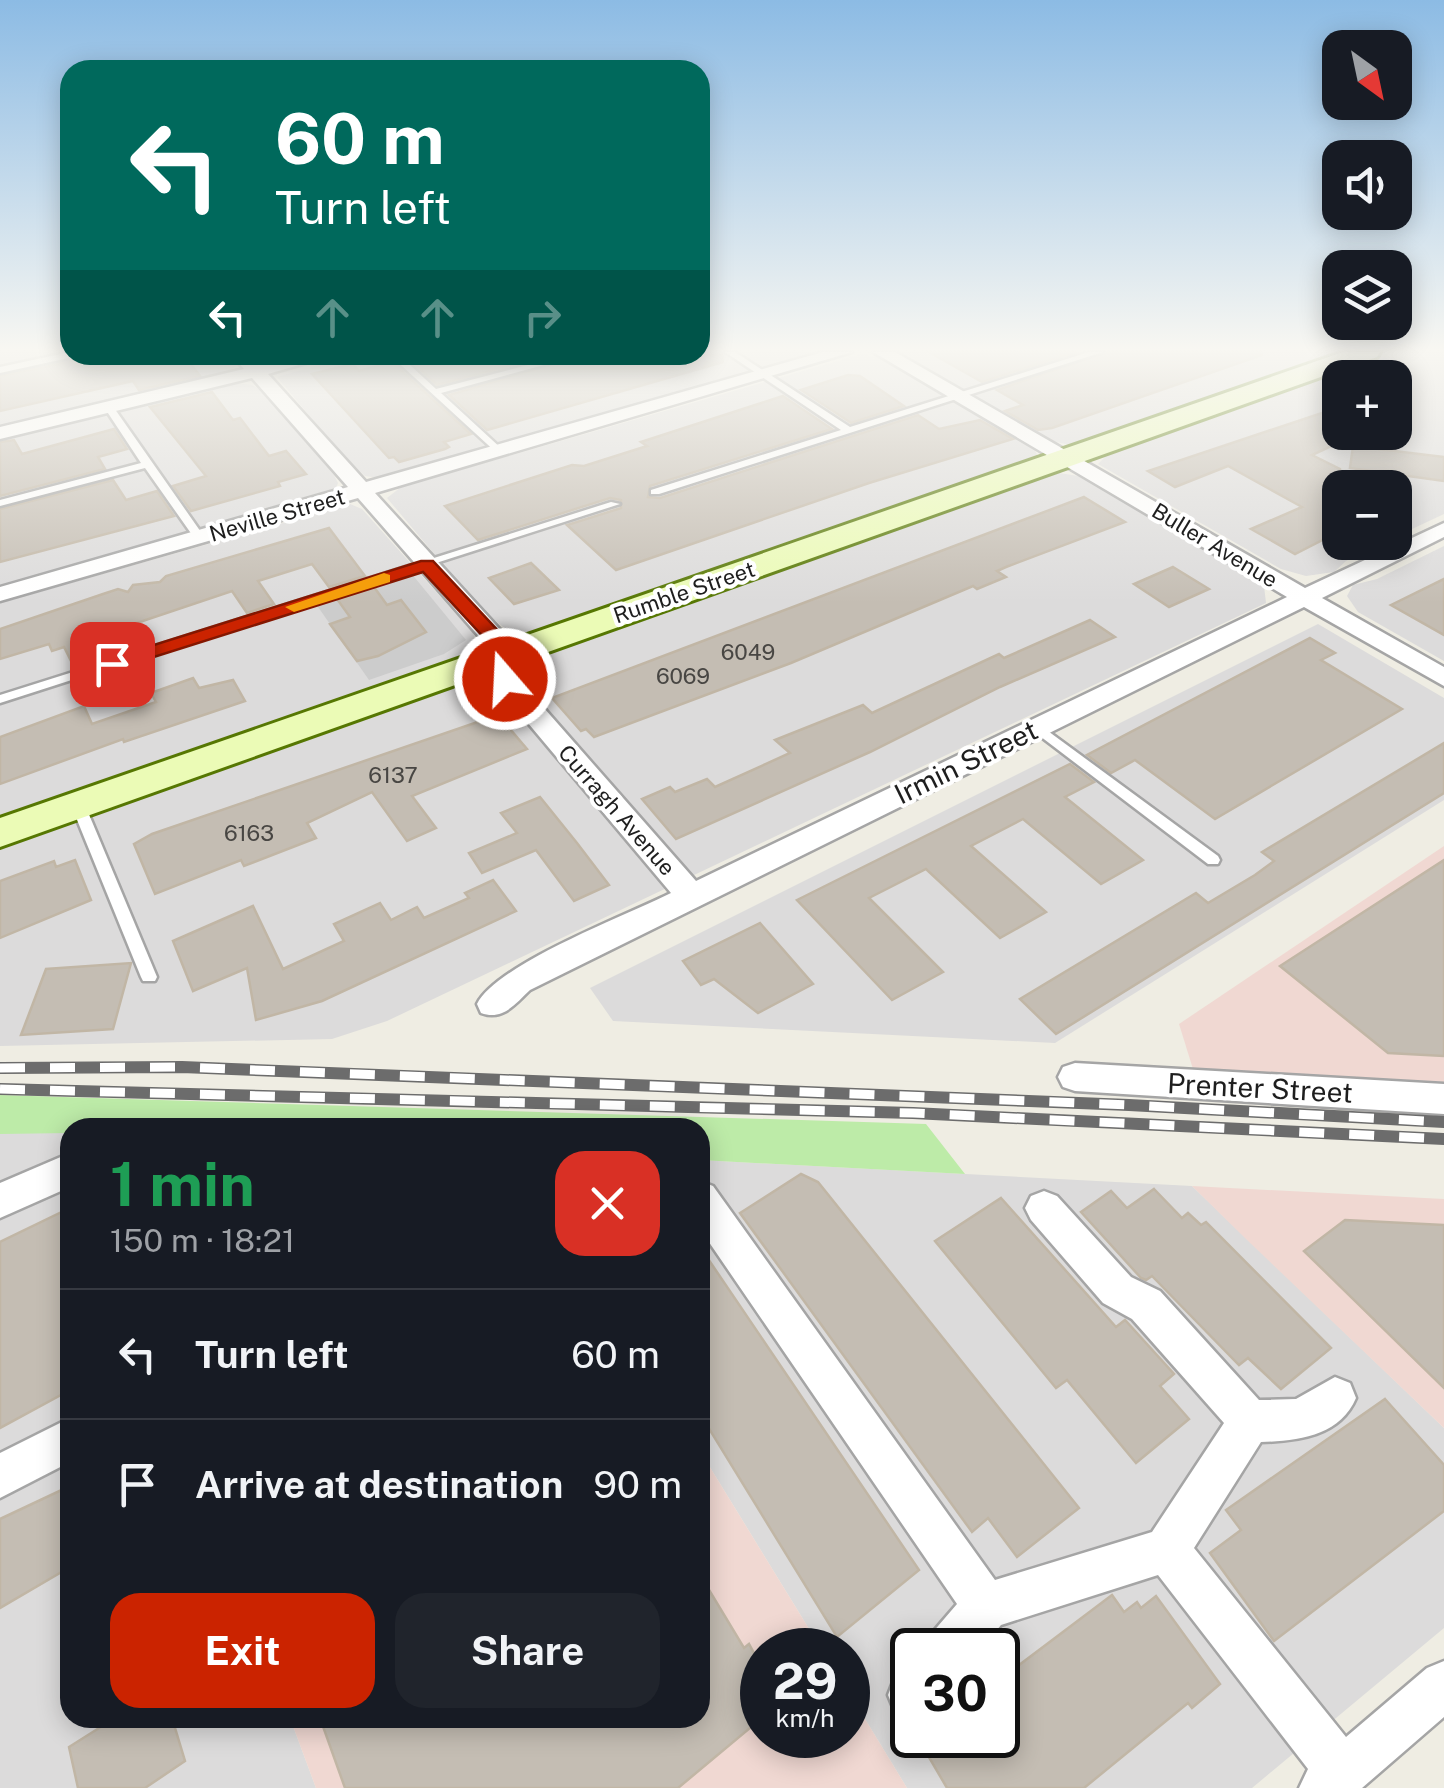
<!DOCTYPE html>
<meta charset="utf-8">
<style>
:root{--surface:#171b24;--page:#20242c;--text:#f1f3f6;--muted:#9ea1a6;--line:#363941;--accent:#cb2300}
body{margin:0;font-family:"Public Sans",sans-serif;background:var(--page);color:var(--text);height:100vh;display:flex;flex-direction:column;font-size:38px;white-space:nowrap}
*{box-sizing:border-box;margin:0}
p{font-size:32px;color:var(--muted)}
.icon{flex:none;width:55px;height:55px;fill:none;stroke:currentColor;stroke-width:2;stroke-linecap:round;stroke-linejoin:round}
.map{position:relative;flex:1;overflow:hidden}
.side{position:absolute;left:60px;top:1118px;width:650px;height:610px;display:flex;flex-direction:column;background:var(--surface);border-radius:30px;box-shadow:0 5px 25px #0003}
.side>*{flex:none}
.banner{position:absolute;left:60px;top:60px;width:650px;height:305px;border-radius:30px;box-shadow:0 5px 25px #0003;background:#00695c;color:#fff;overflow:hidden}
.needle{width:65px;rotate:147deg}
.buttons{position:absolute;left:1322px;top:30px;display:grid;gap:20px}
.buttons a{display:grid;place-items:center;width:90px;height:90px;border-radius:20px;background:var(--surface);box-shadow:0 5px 25px #0003;font-size:50px}
.speed{position:absolute;left:740px;top:1628px;display:flex;gap:20px;font-size:50px;font-weight:700;text-align:center}
.speed>*{display:grid;place-content:center;width:130px;height:130px;border-radius:50%;background:var(--surface);box-shadow:0 5px 25px #0003;line-height:1}
.speed small{font-size:25px;font-weight:400}
.speed .limit{border:5px solid #111;border-radius:15px;background:#fff;color:#111}
.pin{position:absolute;display:grid;place-items:center;width:85px;height:85px;color:#fff;margin:-42px;border-radius:20px;box-shadow:0 5px 15px #0006}
.me{position:absolute;width:110px;margin:-55px;rotate:341deg;stroke-linejoin:round;filter:drop-shadow(0 0 8px #0008)}
.turn{display:flex;align-items:center;gap:35px;height:210px;padding:0 50px;font-size:45px}
.turn .icon{width:130px;height:130px;stroke-width:2.5}
.turn b{display:block;font-size:70px;line-height:85px}
.lanes{display:flex;align-items:center;height:95px;padding:0 50px;background:#0003;justify-content:center;gap:50px;direction:ltr}
.lanes .off{opacity:.35}
.round{display:grid;place-items:center;flex:none;width:105px;height:105px;border-radius:30px;background:var(--page)}
.summary{display:flex;align-items:center;justify-content:space-between;height:170px;padding:0 50px}
h1{font-size:60px;font-weight:700;line-height:75px;color:#1e9e55}
.primary-button{display:flex;gap:20px;margin-top:auto;padding:20px 50px}
.primary-button a{flex:1;height:115px;border-radius:30px;background:var(--accent);color:#fff;font-size:40px;font-weight:700;line-height:115px;text-align:center}
.primary-button a+a{background:var(--page);color:var(--text)}
ul{padding:0;list-style:none}
li{display:flex;align-items:center;gap:30px;height:130px;padding:0 50px;border-top:2px solid var(--line)}
li div{flex:1}
li b{display:block;font-size:38px}
li em{font-style:normal}
.map>svg:first-child{display:block}
.residential{fill:#dcdbdb;fill-rule:evenodd}
.commercial{fill:#f0d8d2}
.religious{fill:#ccc}
.grass{fill:#bdeba8}
.building{fill:#c4bdb3;stroke:#c1b6a5;stroke-width:2.5}
.lines{fill:none;stroke-linecap:round;stroke-linejoin:round}
.lane-casing{stroke:#a5a5a5;stroke-width:5}
.street-casing{stroke:#a5a5a5;stroke-width:5}
.secondary-casing{stroke:#567702;stroke-width:6}
.lane{fill:#fff;fill-rule:evenodd}
.street{fill:#fff;fill-rule:evenodd}
.secondary{fill:#ebfbb6;fill-rule:evenodd}
.rail-casing{stroke:#6c6c6c;stroke-width:12}
.rail{stroke:#fff;stroke-width:9;stroke-dasharray:25;stroke-linecap:butt}
.route{fill:#cb2300;stroke:#841700;stroke-width:2.5}
.slow{fill:#f59e0b}
.labels{text-anchor:middle;stroke-width:8;stroke-linejoin:round;paint-order:stroke}
.far-street-label{font-size:22px;fill:#1e1e1e;stroke:#fff}
.number-label{font-size:22px;fill:#484643}
.street-label{font-size:28px;fill:#1e1e1e;stroke:#fff}
</style>
<div class="map">
<svg width="1444" height="1788" viewBox="0 0 1444 1788">
<rect width="100%" height="100%" fill="#efede3"/>
<g class="residential">
<polygon points="0,352 232,355 238,365 231,370 141,394 0,428"/>
<polygon points="700,352 822,352 380,478 365,476 344,457 277,377 354,355"/>
<polygon points="896,352 1344,352 1070,445 1052,441"/>
<path d="M1400,352H1444V514L1395,537V488H1340V542L1384,543L1346,561L1334,572L1306,576L1281,569L1098,464L1106,456ZM1340,378H1395V432H1340Z"/>
<polygon points="862,354 879,358 1034,448 1038,457 525,634 508,631 479,607 387,498 401,487"/>
<polygon points="229,382 252,385 266,393 334,475 338,483 336,488 0,586 0,437"/>
<polygon points="1059,473 1085,477 1255,579 1264,586 1266,603 387,1021 332,1039 0,1046 0,849 470,682 486,680 497,686 521,677 521,668 531,660"/>
<polygon points="350,504 362,509 473,633 478,645 474,651 0,817 0,603"/>
<polygon points="1444,546 1444,661 1358,612 1347,596 1353,585 1377,579"/>
<polygon points="1318,624 1444,698 1444,800 1055,1043 613,1021 590,988"/>
<polygon points="0,1133 70,1133 70,1718 290,1718 316,1788 0,1788"/>
<path d="M700,1160L1192,1186L1444,1428V1628L1252,1788H907L848,1691V1650H822L700,1451ZM912,1650H998V1735H912Z"/>
</g>
<g class="commercial">
<polygon points="1444,846 1444,1082 1193,1069 1179,1024"/>
<polygon points="1192,1186 1444,1199 1444,1428 1246,1239"/>
<polygon points="700,1451 822,1650 762,1650 762,1735 848,1735 848,1691 907,1788 316,1788 290,1718 700,1718"/>
</g>
<polygon class="religious" points="411,573 466,640 444,654 369,680 316,604"/>
<polygon class="grass" points="0,1095 926,1124 965,1174 700,1160 700,1128 113,1125 70,1128 70,1133 0,1134"/>
<g class="building">
<polygon points="929,352 1076,352 982,382"/>
<polygon points="1107,352 1261,352 1262,355 1052,428 1038,430 1005,411 1023,405 997,390"/>
<polygon points="78,355 184,355 200,376 139,390 133,381 0,411 0,376 74,361"/>
<polygon points="418,355 551,355 437,385 408,358"/>
<polygon points="584,355 722,355 723,362 487,430 449,395"/>
<polygon points="392,362 471,434 444,442 449,447 445,449 399,462 394,457 389,458 312,374 353,364 359,371"/>
<polygon points="848,375 860,376 904,406 851,423 801,390"/>
<polygon points="212,392 233,420 240,418 269,456 286,451 306,474 278,482 280,486 191,511 173,486 206,476 150,407"/>
<polygon points="783,396 832,429 650,486 648,497 660,498 918,415 939,429 980,420 1013,439 869,483 616,570 567,525 621,508 621,500 610,498 478,540 445,506 572,465 584,466 647,446 641,442"/>
<polygon points="1340,407 1340,442 1312,455 1340,469 1340,531 1295,554 1251,529 1302,507 1228,466 1175,487 1148,471"/>
<polygon points="114,429 127,449 98,457 105,469 0,496 0,442 14,440 22,454"/>
<polygon points="1353,446 1444,457 1444,481 1350,468"/>
<polygon points="113,480 126,500 157,491 174,516 0,562 0,509"/>
<polygon points="1084,497 1125,522 1006,567 997,571 1006,577 977,589 973,586 791,663 594,737 586,729 581,731 552,698"/>
<polygon points="329,528 365,576 329,587 312,564 258,581 274,604 247,613 232,591 95,637 105,657 74,667 64,647 52,651 49,644 0,659 0,629 103,594 118,589 128,592 133,585 160,582 166,576"/>
<polygon points="531,563 559,590 514,604 489,578"/>
<polygon points="1173,567 1209,589 1169,607 1134,584"/>
<polygon points="1444,579 1444,635 1391,605"/>
<polygon points="374,587 387,605 401,600 426,632 378,656 357,661 330,624 350,617 337,599"/>
<polygon points="1090,620 1115,637 1000,687 870,752 676,839 642,799 670,787 675,792 707,779 715,787 790,753 775,740 863,705 872,713 999,654 1004,658"/>
<polygon points="1310,638 1335,653 1321,660 1402,709 1215,819 1135,760 1111,773 1087,755"/>
<polygon points="193,678 199,688 233,680 245,701 124,742 123,739 0,784 0,737 84,706 92,724 156,702 151,693"/>
<polygon points="498,715 527,749 412,796 436,828 407,841 372,792 307,823 316,838 244,866 241,860 155,894 134,844 152,834"/>
<polygon points="1444,743 1444,793 1056,1034 1020,999 1196,893 1208,903 1255,875 1274,861 1262,852"/>
<polygon points="1070,764 1094,782 1065,797 1143,860 1101,884 1023,819 971,846 1046,912 1000,938 926,869 869,898 943,972 892,1000 797,900"/>
<polygon points="540,797 577,843 609,885 574,901 536,850 482,873 469,853 517,833 501,813"/>
<polygon points="75,860 91,900 0,938 0,881 54,861 56,867"/>
<polygon points="1444,860 1444,1056 1388,1053 1280,966"/>
<polygon points="493,880 516,911 322,1001 256,1020 247,968 193,991 173,941 253,906 283,969 344,941 334,924 380,903 391,920 417,907 424,918 469,898 465,893"/>
<polygon points="760,923 813,984 758,1013 714,979 701,985 683,961"/>
<polygon points="131,963 113,1029 21,1035 46,969"/>
<polygon points="801,1174 818,1182 1079,1508 1017,1557 988,1518 972,1532 740,1213"/>
<polygon points="1154,1189 1182,1218 1188,1213 1201,1225 1206,1222 1331,1348 1281,1389 1248,1358 1239,1365 1152,1276 1146,1280 1141,1278 1081,1212 1111,1191 1127,1208"/>
<polygon points="1001,1198 1116,1327 1125,1320 1174,1374 1160,1386 1189,1419 1136,1463 1067,1380 1056,1388 935,1241"/>
<polygon points="70,1208 70,1390 0,1428 0,1242"/>
<polygon points="1345,1220 1444,1225 1444,1388 1304,1251"/>
<polygon points="700,1247 919,1570 837,1637 700,1414"/>
<polygon points="1385,1399 1444,1465 1444,1511 1274,1641 1210,1553 1241,1530 1226,1510"/>
<polygon points="70,1486 70,1567 0,1608 0,1519"/>
<polygon points="700,1575 744,1648 749,1644 762,1668 762,1718 678,1788 345,1788 320,1718 700,1718"/>
<polygon points="1112,1595 1124,1612 1137,1602 1141,1608 1156,1596 1220,1684 1192,1708 1188,1703 1084,1788 947,1788 916,1735 998,1735 998,1681"/>
<polygon points="115,1718 172,1718 185,1761 145,1788 78,1788 69,1747"/>
</g>
<g class="lines">
<defs>
<g id="lane">
<polygon points="70,352 70,355 74,355 73,357 0,373 0,367"/>
<polygon points="725,352 735,352 850,427 1089,352 1103,352 659,494 651,494 651,490 841,430"/>
<polygon points="390,355 399,355 436,389 566,355 580,355 441,393 503,450 504,452 499,455"/>
<polygon points="109,404 112,405 203,535 203,539 195,539 145,468 0,506 0,500 141,463 104,407"/>
<polygon points="611,502 620,504 0,703 0,695"/>
<polygon points="1037,723 1218,856 1220,860 1218,864 1208,864 1032,730 1030,727"/>
<polygon points="78,800 85,805 157,977 155,981 143,981 141,977 71,805"/>
</g>
<g id="street">
<path d="M823,352H852L375,493L504,634L522,683L696,881L1287,597L873,352H895L1305,588L1444,523V537L1322,598L1444,667V686L1304,607L530,990C515,1004 503,1021 481,1013L477,1004C497,964 627,915 671,893L501,691L483,641L358,498L0,601V587L348,487L252,378L0,439V427L244,369L232,355H251L260,365L302,355H333L268,374L366,482Z"/>
<polygon points="1075,1063 1444,1084 1444,1114 1075,1091 1063,1087 1058,1077 1063,1067"/>
<polygon points="70,1153 70,1187 0,1218 0,1183"/>
<path d="M700,1181L713,1186L995,1580L1152,1532L1224,1423L1132,1319L1103,1303L1031,1220L1025,1208L1031,1196L1044,1191L1057,1196L1131,1277L1160,1291L1259,1400L1296,1399L1335,1377L1350,1383L1356,1398C1340,1436 1298,1441 1261,1442L1194,1548L1346,1737L1427,1668L1444,1661V1717L1362,1788H1299L1308,1769L1158,1575L1001,1625L980,1650H925L932,1633L957,1604L700,1229Z"/>
<polygon points="70,1418 70,1462 0,1498 0,1453"/>
<polygon points="912,1670 912,1719 895,1712 888,1695 895,1677"/>
</g>
<polygon id="secondary" points="1343,352 1380,352 1377,357 0,847 0,818"/>
</defs>
<use href="#lane" class="lane-casing"/>
<use href="#street" class="street-casing"/>
<use href="#secondary" class="secondary-casing"/>
<use href="#lane" class="lane"/>
<use href="#street" class="street"/>
<use href="#secondary" class="secondary"/>
<defs>
<g id="rail">
<polyline points="0,1068 182,1067 1129,1105 1444,1122"/>
<polyline points="0,1089 913,1113 1444,1139"/>
</g>
</defs>
<use href="#rail" class="rail-casing"/>
<use href="#rail" class="rail"/>
</g>
<linearGradient id="sky" x2="0" y2="1"><stop stop-color="#8cbbe4"/><stop offset="0.58" stop-color="#f8f7f2"/><stop offset="1" stop-color="#f8f7f2" stop-opacity="0"/></linearGradient>
<rect width="1444" height="603" fill="url(#sky)"/>
<polygon class="route" points="421,561 433,561 502,635 515,679 512,683 499,683 487,641 423,572 119,668 106,668 103,664 106,660"/>
<polygon class="slow" points="384,573 390,575 390,582 294,612 285,607"/>
<g class="labels">
<g class="far-street-label">
<text transform="translate(277 515) rotate(-16)" y="8">Neville Street</text>
<text transform="translate(1215 545) rotate(31)" y="8">Buller Avenue</text>
<text transform="translate(684 592) rotate(-19)" y="8">Rumble Street</text>
<text transform="translate(617 810) rotate(49)" y="8">Curragh Avenue</text>
</g>
<g class="number-label">
<text x="748" y="660">6049</text>
<text x="683" y="684">6069</text>
<text x="393" y="783">6137</text>
<text x="249" y="841">6163</text>
</g>
<g class="street-label">
<text transform="translate(966 762) rotate(-26)" y="10">Irmin Street</text>
<text transform="translate(1260 1088) rotate(3)" y="10">Prenter Street</text>
</g>
</g>
</svg>
<div class="buttons">
<a><svg class="needle" viewBox="-14 -14 28 28"><path d="M0-13l5 13h-10z" fill="#e53935"/><path d="M0 13l5-13h-10z" fill="#9ea1a6"/></svg></a>
<a><svg class="icon" aria-label="sound" viewBox="0 0 24 24"><path d="M4 9h4l5-4v14l-5-4H4zM17 9q2 3 0 6"/></svg></a>
<a><svg class="icon" aria-label="layers" viewBox="0 0 24 24"><path d="M12 4l9 5-9 5-9-5zM3 14l9 5 9-5"/></svg></a>
<a>+</a>
<a>−</a>
</div>
<div class="speed"><div>29<small>km/h</small></div><div class="limit">30</div></div>
<div class="pin" style="left:112px;top:664px;background:#d93025"><svg class="icon" aria-label="arrive" viewBox="0 0 24 24"><path d="M6 21V4h12l-3 4 3 4H6"/></svg></div>
<svg class="me" style="left:505px;top:679px" viewBox="-20 -20 40 40"><circle r="17" fill="#cb2300" stroke="#fff" stroke-width="3"/><path d="M0-11L8 9 0 5-8 9z" fill="#fff"/></svg>
<div class="banner">
<div class="turn"><svg class="icon" aria-label="left" viewBox="0 0 24 24"><path d="M17 20v-9H6M10 6l-5 5 5 5"/></svg><div><b>60 m</b>Turn left</div></div>
<div class="lanes"><svg class="icon" aria-label="left" viewBox="0 0 24 24"><path d="M17 20v-9H6M10 6l-5 5 5 5"/></svg><svg class="icon off" aria-label="ahead" viewBox="0 0 24 24"><path d="M12 20V5M6 11l6-6 6 6"/></svg><svg class="icon off" aria-label="ahead" viewBox="0 0 24 24"><path d="M12 20V5M6 11l6-6 6 6"/></svg><svg class="icon off" aria-label="right" viewBox="0 0 24 24"><path d="M7 20v-9h11M14 6l5 5-5 5"/></svg></div>
</div>
<section class="side">
<div class="summary"><div><h1>1 min</h1><p>150 m · 18:21</p></div><a class="round" style="background:#d93025;color:#fff"><svg class="icon" aria-label="close" viewBox="0 0 24 24"><path d="M6 6l12 12M18 6L6 18"/></svg></a></div>
<ul>
<li><svg class="icon" aria-label="left" viewBox="0 0 24 24"><path d="M17 20v-9H6M10 6l-5 5 5 5"/></svg><div><b>Turn left</b></div><em>60 m</em></li>
<li><svg class="icon" aria-label="arrive" viewBox="0 0 24 24"><path d="M6 21V4h12l-3 4 3 4H6"/></svg><div><b>Arrive at destination</b></div><em>90 m</em></li>
</ul>
<div class="primary-button"><a>Exit</a><a>Share</a></div>
</section>
</div>
